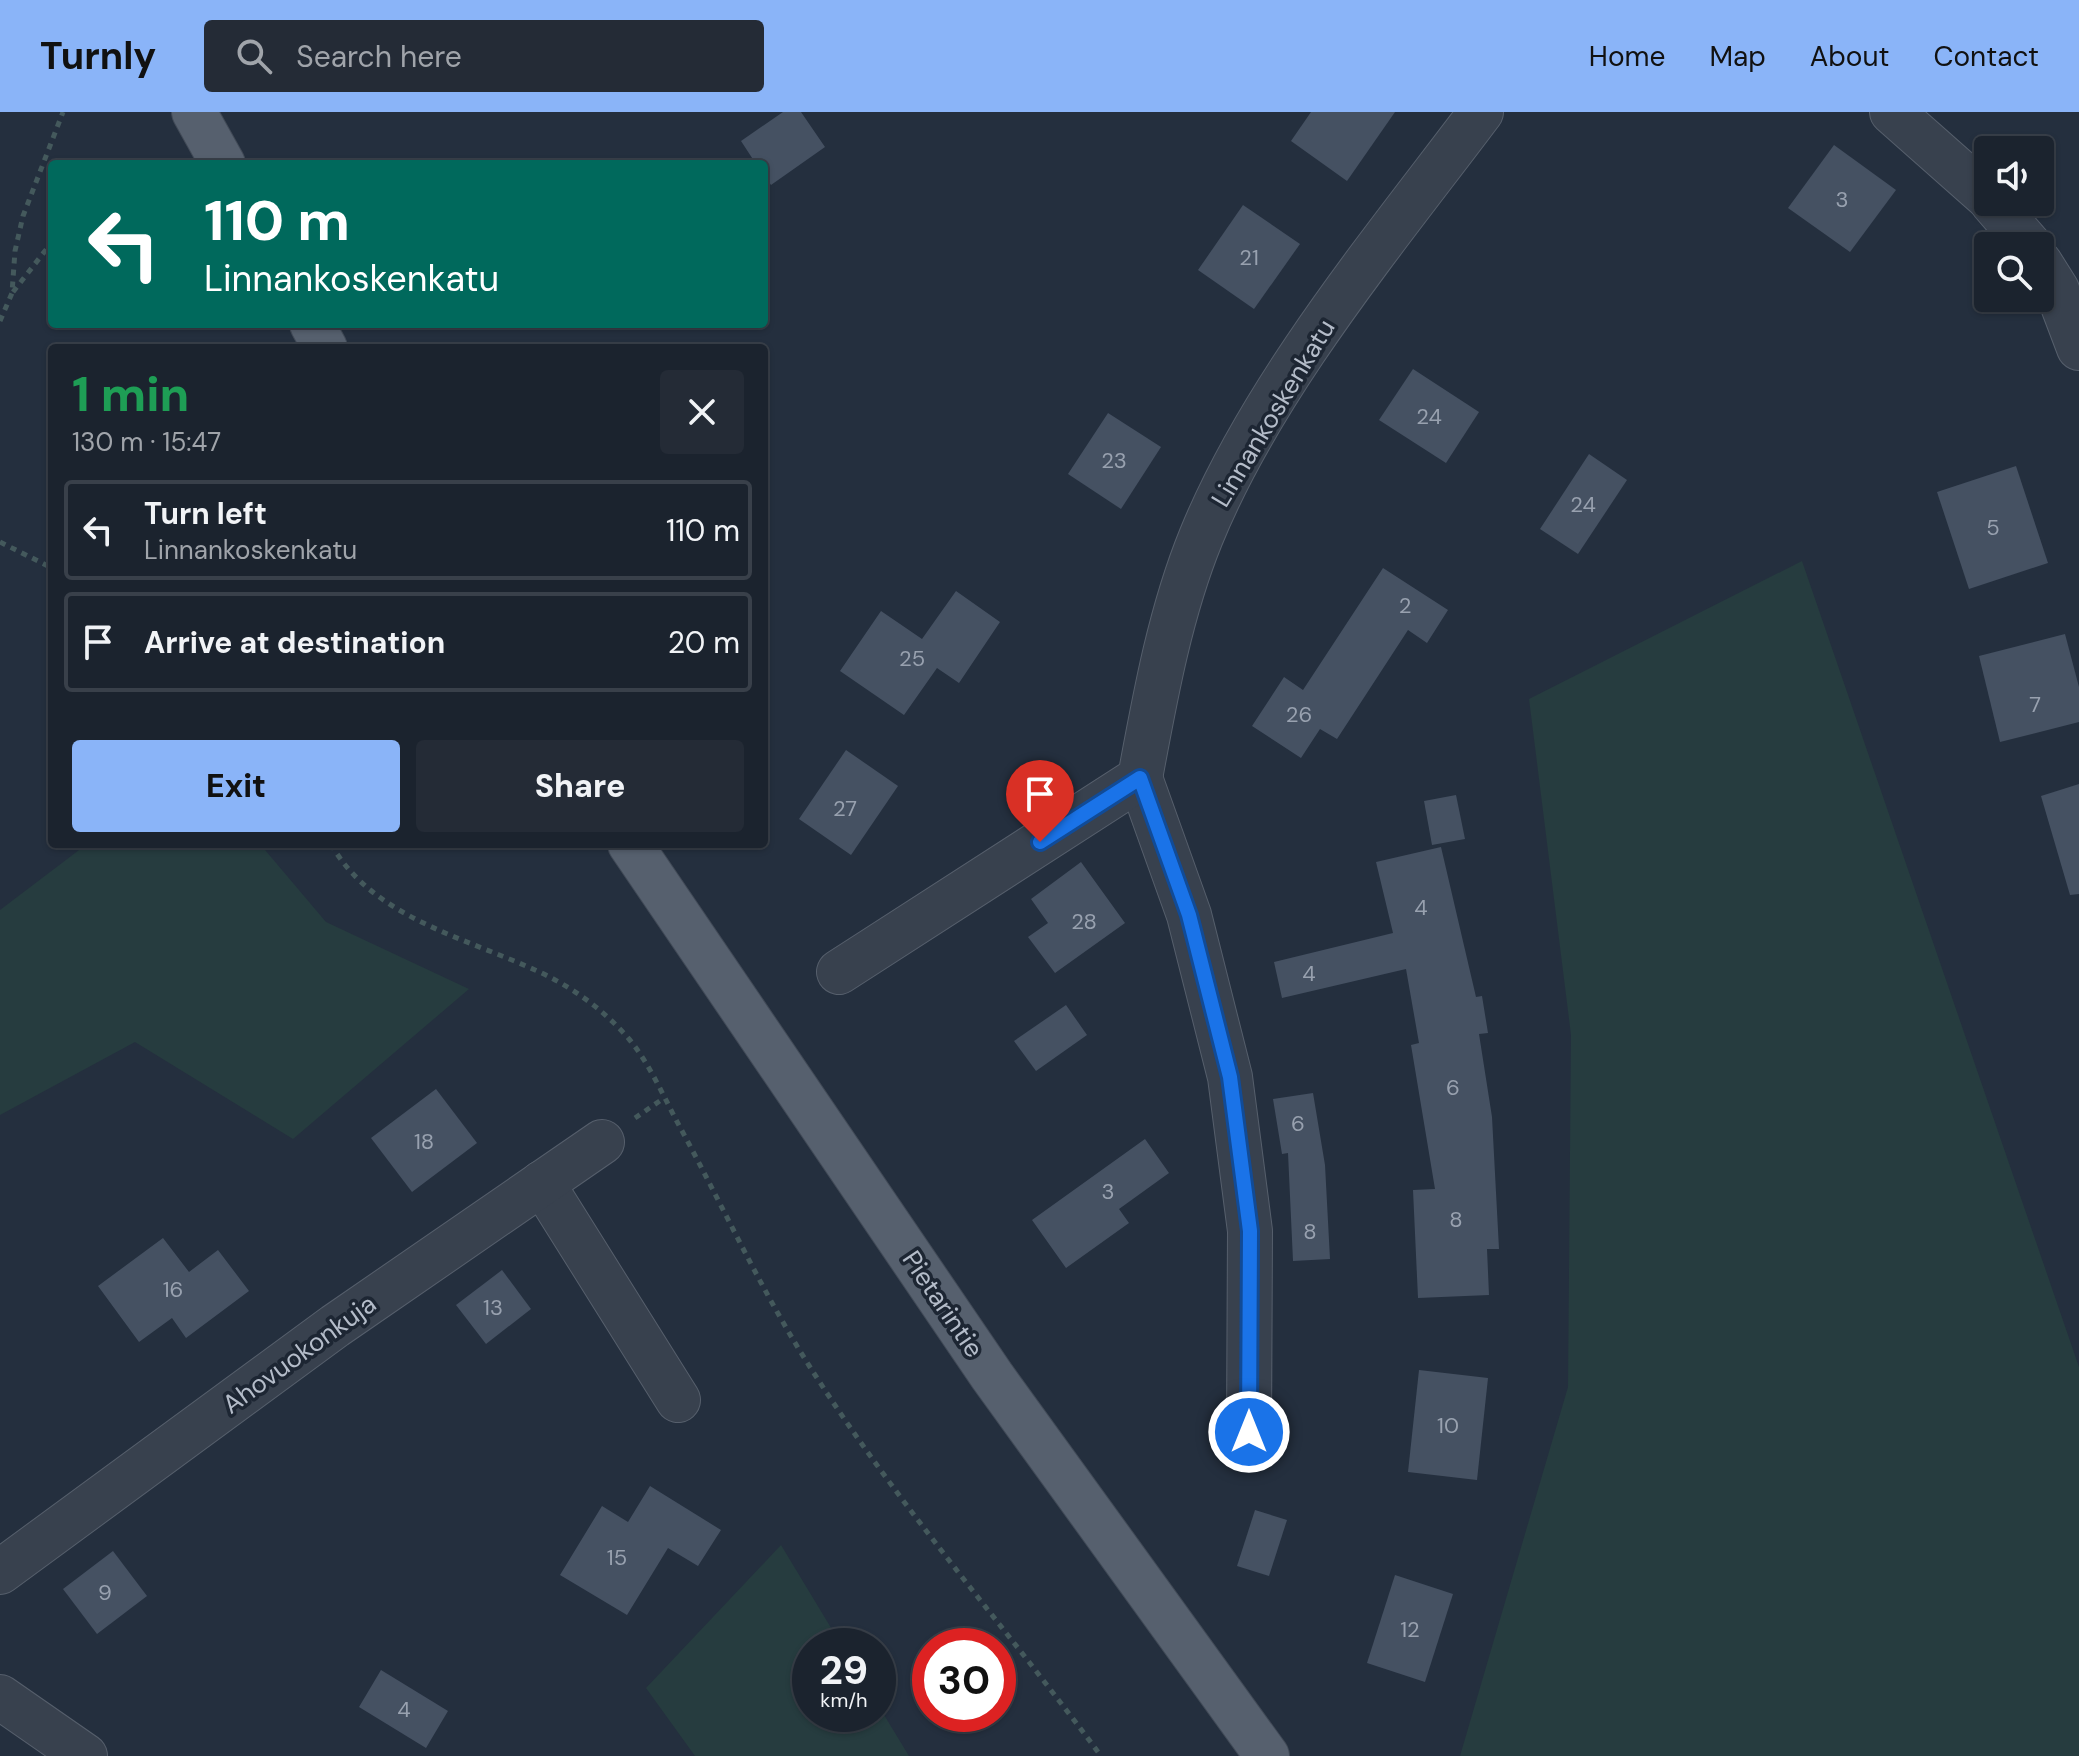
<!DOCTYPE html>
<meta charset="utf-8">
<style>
:root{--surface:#1b232e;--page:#242b36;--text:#f1f3f6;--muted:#a0a4aa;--line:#39404a;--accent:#8ab4f8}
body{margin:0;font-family:"DM Sans",sans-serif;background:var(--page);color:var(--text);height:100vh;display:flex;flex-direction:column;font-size:30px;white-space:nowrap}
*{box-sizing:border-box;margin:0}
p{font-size:26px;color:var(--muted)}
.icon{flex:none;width:44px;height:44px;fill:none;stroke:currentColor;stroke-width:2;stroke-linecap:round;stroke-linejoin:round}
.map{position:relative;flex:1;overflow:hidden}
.drawer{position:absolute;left:48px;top:232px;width:720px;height:504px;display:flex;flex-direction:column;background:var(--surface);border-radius:8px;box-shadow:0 2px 6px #0004,0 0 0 2px var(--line)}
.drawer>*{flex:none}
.banner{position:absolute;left:48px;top:48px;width:720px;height:168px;border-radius:8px;box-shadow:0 2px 6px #0004,0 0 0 2px var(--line);background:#00695c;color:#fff;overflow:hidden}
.buttons{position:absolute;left:1974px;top:24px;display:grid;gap:16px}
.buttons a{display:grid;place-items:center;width:80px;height:80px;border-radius:8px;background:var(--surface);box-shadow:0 2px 6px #0004,0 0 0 2px var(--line);font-size:40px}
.speed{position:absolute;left:792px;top:1516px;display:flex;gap:16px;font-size:40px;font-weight:700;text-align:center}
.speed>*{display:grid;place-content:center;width:104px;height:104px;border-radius:50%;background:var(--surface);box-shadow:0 2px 6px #0004,0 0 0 2px var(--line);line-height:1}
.speed small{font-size:20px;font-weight:400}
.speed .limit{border:12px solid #d22;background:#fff;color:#111}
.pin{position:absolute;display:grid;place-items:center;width:68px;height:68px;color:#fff;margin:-82px -34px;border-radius:50% 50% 50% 0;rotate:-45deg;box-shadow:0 0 8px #0007}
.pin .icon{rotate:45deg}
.me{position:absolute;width:88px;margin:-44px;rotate:0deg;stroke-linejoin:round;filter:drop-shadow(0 0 6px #0008)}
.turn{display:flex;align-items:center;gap:28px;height:168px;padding:0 24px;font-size:36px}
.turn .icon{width:104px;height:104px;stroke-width:2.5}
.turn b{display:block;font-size:56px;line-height:68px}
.round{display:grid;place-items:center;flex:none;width:84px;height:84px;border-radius:8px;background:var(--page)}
.summary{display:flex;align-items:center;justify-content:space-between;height:136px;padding:0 24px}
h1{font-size:48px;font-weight:800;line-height:60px;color:#1e9e55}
.primary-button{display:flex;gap:16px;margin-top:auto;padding:16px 24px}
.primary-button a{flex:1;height:92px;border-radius:8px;background:var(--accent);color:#111;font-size:32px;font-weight:800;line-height:92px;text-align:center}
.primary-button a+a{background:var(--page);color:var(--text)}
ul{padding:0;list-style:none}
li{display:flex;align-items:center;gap:24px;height:100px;margin:0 16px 12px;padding:0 8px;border:4px solid var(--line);border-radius:8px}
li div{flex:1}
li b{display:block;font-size:30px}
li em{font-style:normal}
header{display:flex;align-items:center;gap:48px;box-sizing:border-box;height:112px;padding:0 40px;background:var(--accent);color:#111}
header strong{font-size:38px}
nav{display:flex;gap:44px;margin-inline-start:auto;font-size:28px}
.search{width:560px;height:72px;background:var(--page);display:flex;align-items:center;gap:20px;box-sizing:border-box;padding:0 28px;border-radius:8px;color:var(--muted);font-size:30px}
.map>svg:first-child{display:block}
.green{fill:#263c3f}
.building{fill:#455162}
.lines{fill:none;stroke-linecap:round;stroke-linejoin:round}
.minor-casing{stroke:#565f6c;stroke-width:46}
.major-casing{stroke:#414a57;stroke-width:46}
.path{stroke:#44595c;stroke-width:5;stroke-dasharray:6 6;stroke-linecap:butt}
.minor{stroke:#38414e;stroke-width:44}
.major{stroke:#56606e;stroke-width:44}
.route-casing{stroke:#114b97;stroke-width:20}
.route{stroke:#1a73e8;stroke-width:14}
.labels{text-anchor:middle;stroke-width:7;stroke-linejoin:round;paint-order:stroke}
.number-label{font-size:22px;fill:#98a1af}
.street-label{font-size:26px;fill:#b4bcc9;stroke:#1d2633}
</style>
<header>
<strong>Turnly</strong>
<div class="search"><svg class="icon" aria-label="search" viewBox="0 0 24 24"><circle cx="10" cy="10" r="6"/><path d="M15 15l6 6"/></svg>Search here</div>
<nav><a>Home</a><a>Map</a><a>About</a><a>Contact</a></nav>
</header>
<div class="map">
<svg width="2079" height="1644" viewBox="0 0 2079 1644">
<rect width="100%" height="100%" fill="#242f3e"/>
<g class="green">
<polygon points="1802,449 2079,1255 2079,1644 1460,1644 1568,1275 1571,923 1529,587"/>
<polygon points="87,732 260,732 326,810 469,877 293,1027 135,930 0,1003 0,798"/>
<polygon points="781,1433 842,1534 810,1534 810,1602 878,1602 878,1593 909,1644 695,1644 646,1576"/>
</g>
<g class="building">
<polygon points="783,0 801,0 825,35 771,73 764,63 764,52 756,52 741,29"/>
<polygon points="1311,0 1395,0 1347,69 1291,29"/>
<polygon points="1834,33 1896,78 1850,140 1788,96"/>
<polygon points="1243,93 1300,132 1254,197 1198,158"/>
<polygon points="1413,257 1479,300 1446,351 1379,308"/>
<polygon points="1108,301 1161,335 1121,397 1068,362"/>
<polygon points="1589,342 1627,368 1578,442 1540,417"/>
<polygon points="2016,354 2048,451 1969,477 1937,380"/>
<polygon points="1383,456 1448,498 1427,531 1408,518 1337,627 1320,617 1301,646 1252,614 1284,565 1303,578"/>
<polygon points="956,479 1000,510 959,571 937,556 904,603 840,559 881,499 922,527"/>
<polygon points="2065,522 2079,575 2079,610 2000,630 1979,544"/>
<polygon points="846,638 898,674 851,743 799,707"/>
<polygon points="2079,672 2079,782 2070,783 2041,684"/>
<polygon points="1456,683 1465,727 1432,733 1424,689"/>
<polygon points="1441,735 1476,885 1482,884 1488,921 1479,922 1492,1005 1499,1137 1487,1137 1489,1183 1418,1186 1413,1078 1435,1077 1411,933 1419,931 1406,857 1282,886 1274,850 1393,821 1376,750"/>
<polygon points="1081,750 1125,811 1055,861 1028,825 1048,811 1031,787"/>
<polygon points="1066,893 1087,923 1036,959 1014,929"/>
<polygon points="436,977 477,1031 412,1080 371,1026"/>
<polygon points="1313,981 1325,1053 1330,1147 1293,1149 1288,1041 1282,1042 1273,987"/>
<polygon points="1145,1027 1169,1061 1119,1097 1129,1111 1066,1156 1032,1108"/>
<polygon points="163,1126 189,1160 218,1138 249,1179 186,1226 172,1206 139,1230 98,1174"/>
<polygon points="502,1158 531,1197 486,1232 456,1193"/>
<polygon points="1419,1258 1488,1266 1477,1368 1408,1360"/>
<polygon points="650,1374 721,1418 698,1454 668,1436 627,1503 560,1463 602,1394 628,1410"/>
<polygon points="1255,1398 1287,1408 1269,1464 1237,1454"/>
<polygon points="113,1439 147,1484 97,1522 63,1477"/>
<polygon points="1395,1463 1453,1482 1425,1570 1367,1551"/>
<polygon points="381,1558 448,1599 426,1636 359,1595"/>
</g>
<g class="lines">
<defs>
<g id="minor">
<polyline points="1892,0 1988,85"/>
<polyline points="1992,90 2030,134"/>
<polyline points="2040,151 2057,178 2079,236"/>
<polyline points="1140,666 1189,803 1230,965 1250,1119 1249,1320"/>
<path d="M839,860L1140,666C1155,585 1170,501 1201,425C1262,275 1384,129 1481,0"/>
<polyline points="542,1071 678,1288"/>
<polyline points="0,1460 335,1214 602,1030"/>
<polyline points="0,1585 85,1644"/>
</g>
<g id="major">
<polyline points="194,0 223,52"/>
<polyline points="312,212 325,236"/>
<polyline points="630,732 992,1264 1267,1644"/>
</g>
</defs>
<use href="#minor" class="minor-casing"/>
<use href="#major" class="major-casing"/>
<g class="path">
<polyline points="13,180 52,130"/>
<polyline points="0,209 12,181 15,139 23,104 63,0"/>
<polyline points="0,430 52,456"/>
<path d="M331,732C372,805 463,825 535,858C571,874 603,897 629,927C650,952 665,988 681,1017C721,1091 756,1167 800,1239C888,1382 1001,1509 1101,1644"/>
<polyline points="635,1006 664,986"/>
</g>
<use href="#minor" class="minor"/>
<use href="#major" class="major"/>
</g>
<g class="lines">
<defs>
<polyline id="route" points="1040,730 1140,666 1189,803 1230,965 1250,1119 1249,1320"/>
</defs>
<use href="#route" class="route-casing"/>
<use href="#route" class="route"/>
</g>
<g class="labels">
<g class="number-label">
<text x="1842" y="95">3</text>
<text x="1249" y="153">21</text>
<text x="1429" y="312">24</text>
<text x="1114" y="356">23</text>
<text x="1583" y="400">24</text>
<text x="1993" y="423">5</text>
<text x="1405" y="501">2</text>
<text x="912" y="554">25</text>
<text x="2035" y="600">7</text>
<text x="1299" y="610">26</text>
<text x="845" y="704">27</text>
<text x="1421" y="803">4</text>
<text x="1084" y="817">28</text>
<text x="1309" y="869">4</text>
<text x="1453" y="983">6</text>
<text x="1298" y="1019">6</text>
<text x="424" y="1037">18</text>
<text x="1108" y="1087">3</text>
<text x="1456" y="1115">8</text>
<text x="1310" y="1127">8</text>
<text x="173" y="1185">16</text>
<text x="493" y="1203">13</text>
<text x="1448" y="1321">10</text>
<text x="617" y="1453">15</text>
<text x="105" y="1488">9</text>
<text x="1410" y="1525">12</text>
<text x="404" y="1605">4</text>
</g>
<g class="street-label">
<text transform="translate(1273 301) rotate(-59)" y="9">Linnankoskenkatu</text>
<text transform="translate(943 1192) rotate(56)" y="9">Pietarintie</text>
<text transform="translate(299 1242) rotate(-36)" y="9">Ahovuokonkuja</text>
</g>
</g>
</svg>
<div class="buttons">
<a><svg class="icon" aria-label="sound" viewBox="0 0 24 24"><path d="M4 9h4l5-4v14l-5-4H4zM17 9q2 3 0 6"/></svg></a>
<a><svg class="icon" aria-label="search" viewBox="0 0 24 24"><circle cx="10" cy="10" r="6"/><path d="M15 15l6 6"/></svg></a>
</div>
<div class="speed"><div>29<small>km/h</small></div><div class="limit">30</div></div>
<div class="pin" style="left:1040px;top:730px;background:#d93025"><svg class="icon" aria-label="arrive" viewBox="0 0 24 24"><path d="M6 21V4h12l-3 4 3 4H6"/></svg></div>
<svg class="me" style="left:1249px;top:1320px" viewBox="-20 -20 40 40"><circle r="17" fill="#1a73e8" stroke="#fff" stroke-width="3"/><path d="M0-11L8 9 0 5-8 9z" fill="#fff"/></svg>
<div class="banner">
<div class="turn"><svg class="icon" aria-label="left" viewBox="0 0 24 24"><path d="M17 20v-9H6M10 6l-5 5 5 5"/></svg><div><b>110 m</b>Linnankoskenkatu</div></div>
</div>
<section class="drawer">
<div class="summary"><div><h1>1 min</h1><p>130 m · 15:47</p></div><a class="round"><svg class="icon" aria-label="close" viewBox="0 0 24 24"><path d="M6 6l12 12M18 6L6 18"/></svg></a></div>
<ul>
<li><svg class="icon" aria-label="left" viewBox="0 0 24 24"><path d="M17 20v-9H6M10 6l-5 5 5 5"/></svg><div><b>Turn left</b><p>Linnankoskenkatu</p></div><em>110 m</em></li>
<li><svg class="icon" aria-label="arrive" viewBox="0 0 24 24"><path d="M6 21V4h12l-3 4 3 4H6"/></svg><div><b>Arrive at destination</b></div><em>20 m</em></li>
</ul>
<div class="primary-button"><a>Exit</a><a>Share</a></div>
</section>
</div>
